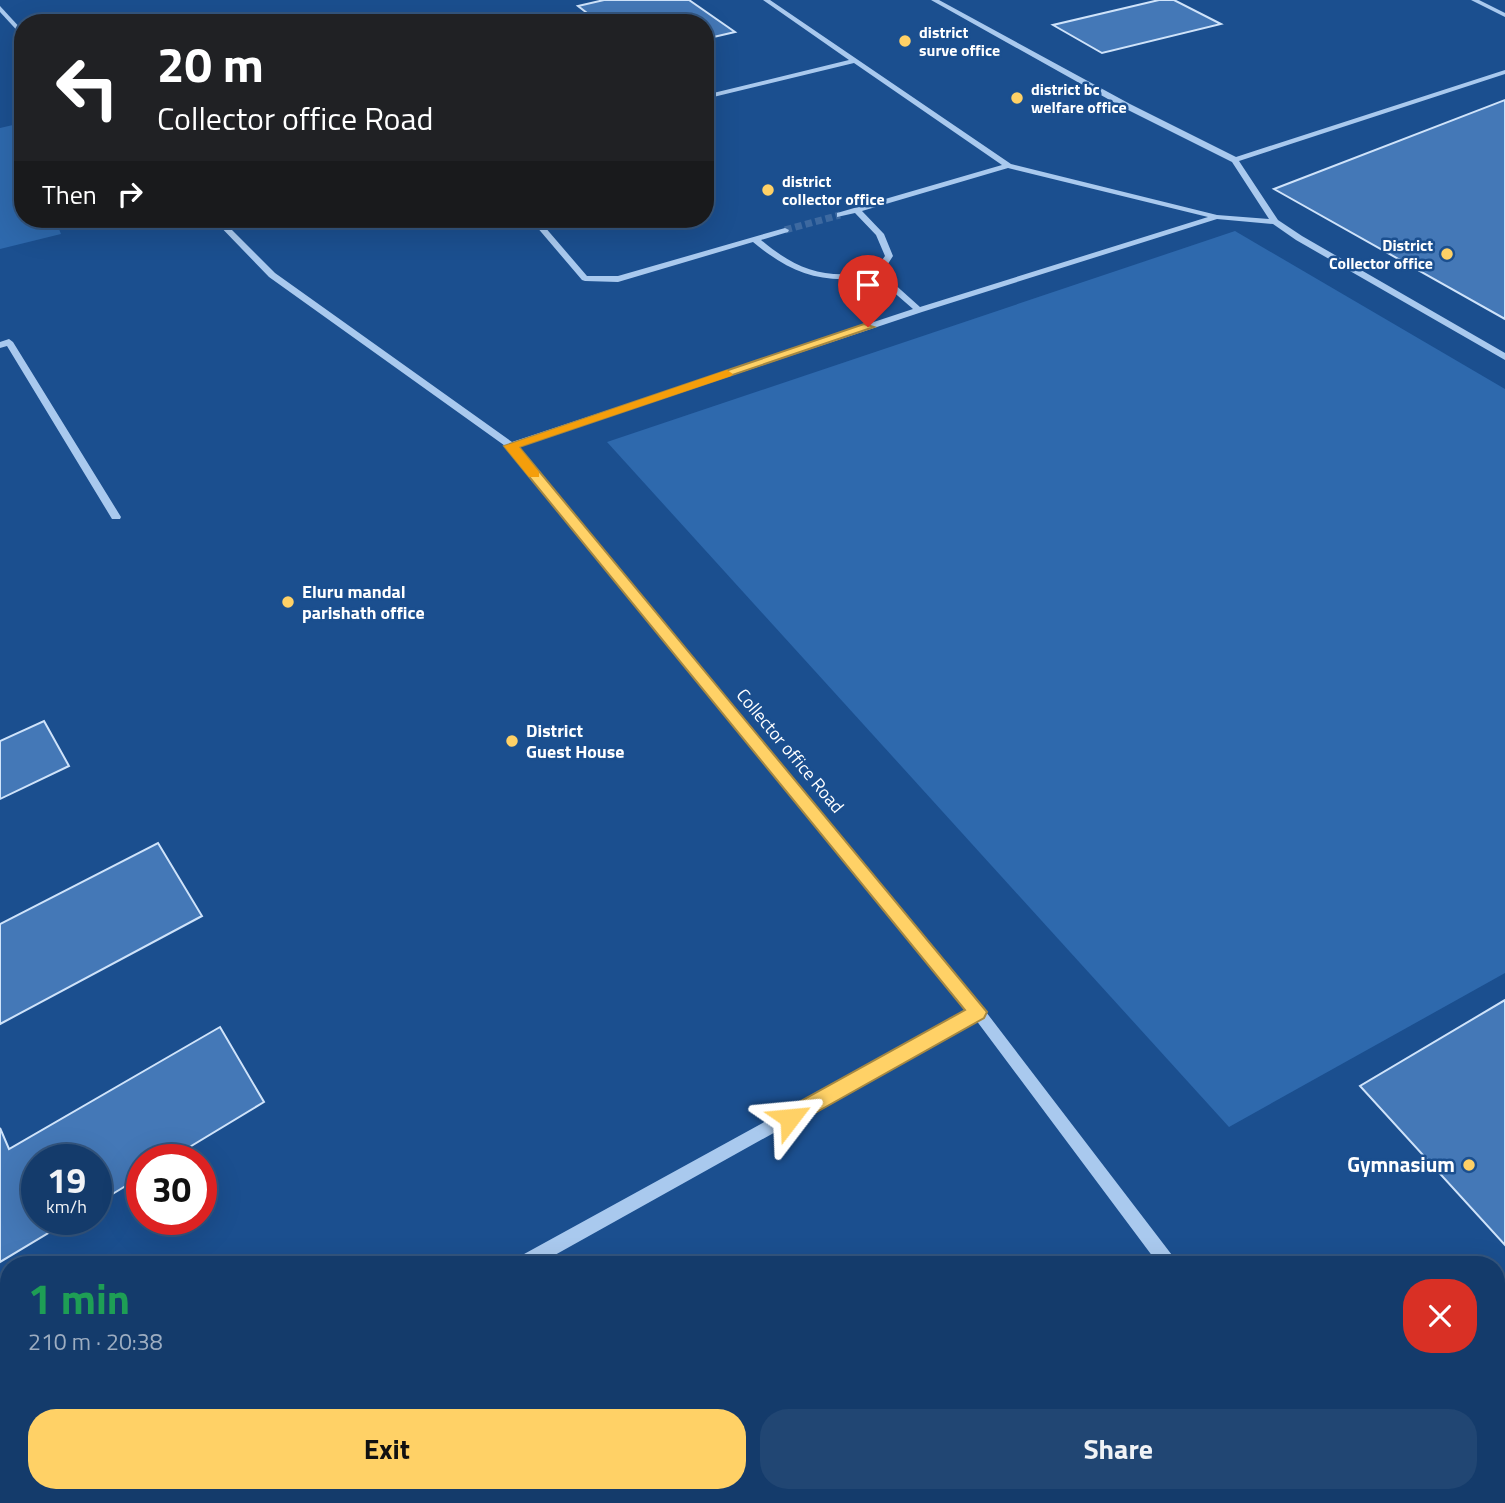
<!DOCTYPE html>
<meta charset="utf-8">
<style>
:root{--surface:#143b6b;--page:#214673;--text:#f1f3f6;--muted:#9dadc1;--line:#33557e;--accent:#ffd166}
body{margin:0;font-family:"Titillium Web",sans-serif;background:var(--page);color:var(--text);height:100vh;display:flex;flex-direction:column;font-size:26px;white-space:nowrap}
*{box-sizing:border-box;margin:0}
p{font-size:23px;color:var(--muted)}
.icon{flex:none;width:38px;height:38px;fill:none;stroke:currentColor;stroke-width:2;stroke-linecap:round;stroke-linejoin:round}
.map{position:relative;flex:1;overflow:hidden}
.panel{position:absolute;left:0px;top:1256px;width:1505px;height:247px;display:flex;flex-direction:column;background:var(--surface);border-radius:28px 28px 0 0;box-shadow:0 7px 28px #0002,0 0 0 2px var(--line)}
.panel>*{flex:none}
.top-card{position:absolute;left:14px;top:14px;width:700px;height:214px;border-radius:28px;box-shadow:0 7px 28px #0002,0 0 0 2px var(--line);background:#202124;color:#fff;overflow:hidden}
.speed{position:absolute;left:21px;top:1144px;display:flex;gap:14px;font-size:35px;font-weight:700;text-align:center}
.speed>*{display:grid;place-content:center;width:91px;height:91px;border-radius:50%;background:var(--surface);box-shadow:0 7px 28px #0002,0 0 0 2px var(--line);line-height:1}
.speed small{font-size:18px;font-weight:400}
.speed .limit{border:10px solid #d22;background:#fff;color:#111}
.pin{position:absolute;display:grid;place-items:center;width:60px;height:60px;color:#fff;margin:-72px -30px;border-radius:50% 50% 50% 0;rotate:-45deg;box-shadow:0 0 7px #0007}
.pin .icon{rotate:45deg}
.me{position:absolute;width:77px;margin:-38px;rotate:61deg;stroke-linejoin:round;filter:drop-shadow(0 0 5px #0008)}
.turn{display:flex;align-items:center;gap:24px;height:147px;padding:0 28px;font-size:32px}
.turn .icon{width:91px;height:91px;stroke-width:2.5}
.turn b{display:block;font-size:49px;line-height:60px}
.then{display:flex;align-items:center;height:66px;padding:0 28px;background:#0003;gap:14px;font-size:26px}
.round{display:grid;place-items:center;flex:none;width:74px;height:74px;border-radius:28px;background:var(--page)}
.head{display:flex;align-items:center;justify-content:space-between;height:119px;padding:0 28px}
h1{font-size:42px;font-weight:700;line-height:52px;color:#1e9e55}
.action{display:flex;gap:14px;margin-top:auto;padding:14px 28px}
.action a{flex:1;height:80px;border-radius:28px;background:var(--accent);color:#111;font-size:28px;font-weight:700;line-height:80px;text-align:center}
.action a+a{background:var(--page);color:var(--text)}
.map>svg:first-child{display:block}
.green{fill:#2e69ad}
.building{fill:#4478b7;stroke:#cfe3fa;stroke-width:2}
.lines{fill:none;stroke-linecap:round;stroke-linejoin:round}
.minor-tunnel{stroke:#3d69a0;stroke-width:7;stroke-dasharray:7 3.5;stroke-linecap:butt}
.minor{fill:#a9c9ee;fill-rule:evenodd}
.route{fill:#ffd166;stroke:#a68842;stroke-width:2}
.slow{fill:#f59e0b}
.poi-dot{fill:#ffd166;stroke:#1b4f8f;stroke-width:2.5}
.labels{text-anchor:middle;stroke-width:5;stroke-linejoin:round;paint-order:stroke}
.far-poi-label{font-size:16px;font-weight:bold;fill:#fff;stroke:#1b4f8f;text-anchor:start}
.poi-label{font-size:18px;font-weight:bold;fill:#fff;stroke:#1b4f8f;text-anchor:start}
.street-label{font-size:18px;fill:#fff;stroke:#1b4f8f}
.near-poi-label{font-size:21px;font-weight:bold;fill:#fff;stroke:#1b4f8f;text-anchor:end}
</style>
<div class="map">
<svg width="1505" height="1503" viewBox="0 0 1505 1503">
<rect width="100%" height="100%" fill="#1b4f8f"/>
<g class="green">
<polygon points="13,125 23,146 23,219 55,219 61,234 0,249 0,128"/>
<polygon points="1235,231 1505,389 1505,973 1229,1127 607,442"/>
</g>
<g class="building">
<polygon points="604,0 689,0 735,32 705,39 705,23 600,23 578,6"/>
<polygon points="1159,0 1174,0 1221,24 1102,53 1053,25"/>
<polygon points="1505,100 1505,319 1274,189"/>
<polygon points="44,721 69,766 0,799 0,741"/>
<polygon points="158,843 202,916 0,1024 0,924"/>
<polygon points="1505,1000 1505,1245 1360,1086"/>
<polygon points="220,1027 264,1102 168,1160 142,1160 142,1176 96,1204 96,1160 37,1160 37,1220 70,1220 0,1262 0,1128 9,1149"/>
</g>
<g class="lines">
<polyline class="minor-tunnel" points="785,230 840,215"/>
<g class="minor">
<path d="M763,0H770L1011,164L1217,215L1269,219L1232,162L1124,108L931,0H939L1130,104L1236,157L1505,70V74L1239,161L1278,220L1302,236L1505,353V360L1296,240L1273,224L1217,219L922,312L517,447L983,1008L1175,1259L1177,1265H1159L976,1020L537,1265H513L515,1259L968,1010L508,448L269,277L213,219H221L275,273L512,442L913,309L875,276C824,285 793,275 753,242L618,282L585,281L582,280L530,219H538L587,276H618L785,228L789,230L788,232L761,240C798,271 826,280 874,271L885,256L876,235L855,213L837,217V213L1002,165L854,63L705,99V95L849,60ZM1008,168L1208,217L920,307L882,273L893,256L884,234L862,211Z"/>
<polygon points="1471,0 1479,0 1505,13 1505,17"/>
<polygon points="0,6 23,31 23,37 0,12"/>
<polygon points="9,339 13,342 121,517 120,519 112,519 7,346 0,348 0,342"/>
<path d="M90,1494H117C112,1503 96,1503 84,1503L87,1497Z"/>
<polygon points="1333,1494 1353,1494 1357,1503 1337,1503"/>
</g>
</g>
<polygon class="route" points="864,324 874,327 519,447 987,1012 984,1018 790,1127 783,1124 780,1118 783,1111 965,1010 504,446"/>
<polygon class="slow" points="727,370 733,374 731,376 519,447 539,472 539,477 529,477 504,446"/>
<g class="poi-dot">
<circle cx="905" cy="41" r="7"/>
<circle cx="1017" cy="98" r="7"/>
<circle cx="768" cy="190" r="7"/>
<circle cx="1447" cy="254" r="7"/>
<circle cx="288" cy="602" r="7"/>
<circle cx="512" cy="741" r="7"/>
<circle cx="1469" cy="1165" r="7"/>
</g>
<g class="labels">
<g class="far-poi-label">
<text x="919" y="38">district<tspan x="919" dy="18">surve office</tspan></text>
<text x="1031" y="95">district bc<tspan x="1031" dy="18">welfare office</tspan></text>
<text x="782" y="187">district<tspan x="782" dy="18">collector office</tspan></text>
<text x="1433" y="251" text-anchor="end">District<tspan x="1433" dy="18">Collector office</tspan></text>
</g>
<g class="poi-label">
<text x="302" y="598">Eluru mandal<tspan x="302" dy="21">parishath office</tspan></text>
<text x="526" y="737">District<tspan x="526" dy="21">Guest House</tspan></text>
</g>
<g class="street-label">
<text transform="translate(790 751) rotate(50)" y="6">Collector office Road</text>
</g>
<g class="near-poi-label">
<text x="1455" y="1172">Gymnasium</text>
</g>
</g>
</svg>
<div class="speed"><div>19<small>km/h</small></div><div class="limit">30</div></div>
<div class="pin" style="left:868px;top:327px;background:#d93025"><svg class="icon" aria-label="arrive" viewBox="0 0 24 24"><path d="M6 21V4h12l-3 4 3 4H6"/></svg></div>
<svg class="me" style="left:790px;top:1118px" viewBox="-20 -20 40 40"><path d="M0-17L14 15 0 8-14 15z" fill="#ffd166" stroke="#fff" stroke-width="4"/></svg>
<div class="top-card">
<div class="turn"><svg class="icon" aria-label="left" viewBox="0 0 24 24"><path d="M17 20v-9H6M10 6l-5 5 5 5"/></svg><div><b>20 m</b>Collector office Road</div></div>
<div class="then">Then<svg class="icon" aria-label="right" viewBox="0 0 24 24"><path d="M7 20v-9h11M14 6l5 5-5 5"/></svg></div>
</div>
<section class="panel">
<div class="head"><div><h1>1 min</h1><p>210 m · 20:38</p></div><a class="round" style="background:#d93025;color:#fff"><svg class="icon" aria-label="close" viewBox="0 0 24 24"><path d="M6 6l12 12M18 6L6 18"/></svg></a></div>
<div class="action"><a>Exit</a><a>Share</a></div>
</section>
</div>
